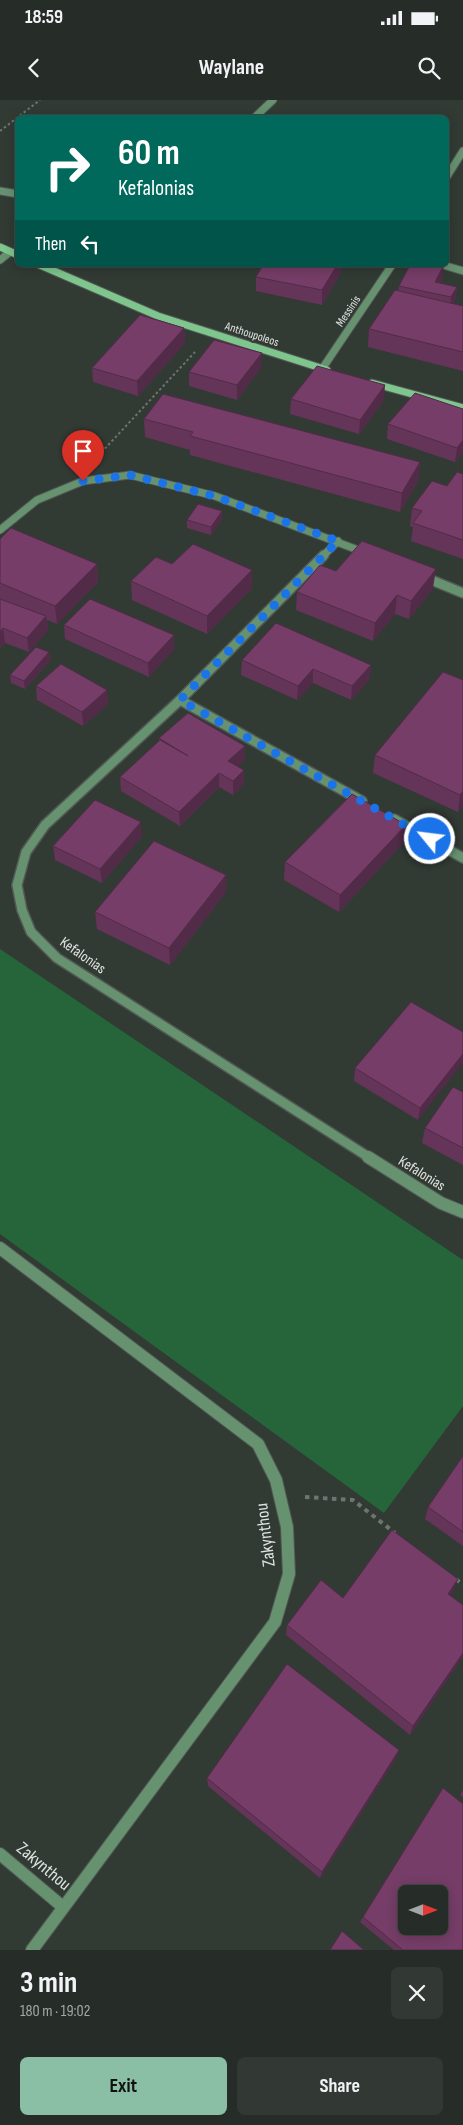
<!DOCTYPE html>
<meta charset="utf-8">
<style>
:root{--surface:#262c27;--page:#323833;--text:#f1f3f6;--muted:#a4a7a7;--line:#424844;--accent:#8abfa5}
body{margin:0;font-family:"Sofia Sans Condensed",sans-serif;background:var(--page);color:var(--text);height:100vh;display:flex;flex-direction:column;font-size:19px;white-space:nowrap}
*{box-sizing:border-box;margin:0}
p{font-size:16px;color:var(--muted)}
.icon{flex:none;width:28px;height:28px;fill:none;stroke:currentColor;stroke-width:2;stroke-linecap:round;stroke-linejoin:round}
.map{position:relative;height:1850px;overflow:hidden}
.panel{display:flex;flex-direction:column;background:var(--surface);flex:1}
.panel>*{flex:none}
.banner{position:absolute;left:15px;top:15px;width:434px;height:152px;border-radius:8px;box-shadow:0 2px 12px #0003,0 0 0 1px var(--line);background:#00695c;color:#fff;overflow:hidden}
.needle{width:32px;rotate:90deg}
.controls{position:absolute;left:398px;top:1785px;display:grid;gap:10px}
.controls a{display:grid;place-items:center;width:50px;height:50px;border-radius:8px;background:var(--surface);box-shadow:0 2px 12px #0003,0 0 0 1px var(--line);font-size:25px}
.pin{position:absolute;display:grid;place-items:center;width:42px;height:42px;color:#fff;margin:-51px -21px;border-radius:50% 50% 50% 0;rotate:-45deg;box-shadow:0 0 5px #0007}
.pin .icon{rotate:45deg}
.me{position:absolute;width:55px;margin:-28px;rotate:299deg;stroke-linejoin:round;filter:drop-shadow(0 0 4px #0008)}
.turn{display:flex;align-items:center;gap:18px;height:105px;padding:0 20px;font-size:22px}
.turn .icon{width:65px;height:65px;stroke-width:2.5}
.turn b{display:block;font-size:35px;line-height:42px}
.then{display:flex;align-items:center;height:48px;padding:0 20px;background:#0003;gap:10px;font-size:19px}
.round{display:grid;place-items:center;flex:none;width:52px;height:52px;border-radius:8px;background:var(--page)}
.headline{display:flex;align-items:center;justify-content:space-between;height:85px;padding:0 20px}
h1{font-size:30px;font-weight:700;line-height:38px}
.action{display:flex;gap:10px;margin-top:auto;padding:10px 20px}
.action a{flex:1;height:58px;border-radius:8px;background:var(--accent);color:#111;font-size:20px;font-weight:700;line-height:58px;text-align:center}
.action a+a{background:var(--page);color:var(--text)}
.status{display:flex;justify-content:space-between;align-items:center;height:35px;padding:0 25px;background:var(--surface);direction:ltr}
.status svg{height:14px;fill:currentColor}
header{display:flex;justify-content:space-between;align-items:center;height:65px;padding:0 20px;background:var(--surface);font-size:22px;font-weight:700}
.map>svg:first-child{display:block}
.green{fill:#266539}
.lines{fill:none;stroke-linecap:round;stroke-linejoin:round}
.street-far2-casing{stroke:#515853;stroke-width:9}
.street-far1-casing{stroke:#515853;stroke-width:12}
.street-casing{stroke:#515853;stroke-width:14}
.secondary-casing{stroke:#515853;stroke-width:9}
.path-far1{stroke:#6e7570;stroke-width:2;stroke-dasharray:2.5 2.5;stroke-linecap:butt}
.path{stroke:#6e7570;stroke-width:4;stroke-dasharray:4.5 4.5;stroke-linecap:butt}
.street-far2{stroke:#669270;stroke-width:7}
.street-far1{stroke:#669270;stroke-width:9}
.street{stroke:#669270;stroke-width:12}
.secondary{stroke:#7ec58e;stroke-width:7}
.wall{fill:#653459}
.shaded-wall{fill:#522b48}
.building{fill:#753d67;stroke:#522b48;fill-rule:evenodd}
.route{stroke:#1a73e8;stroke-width:9;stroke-dasharray:0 16.2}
.labels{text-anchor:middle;stroke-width:4;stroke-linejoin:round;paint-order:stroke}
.far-street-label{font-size:12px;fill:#dfe3df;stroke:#323a34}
.street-label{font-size:15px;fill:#dfe3df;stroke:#323a34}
.near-street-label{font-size:18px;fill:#dfe3df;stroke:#323a34}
</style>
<div class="status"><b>18:59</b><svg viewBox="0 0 49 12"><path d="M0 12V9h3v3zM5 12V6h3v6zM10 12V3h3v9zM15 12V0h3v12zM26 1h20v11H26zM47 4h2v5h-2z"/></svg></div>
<header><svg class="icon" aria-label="back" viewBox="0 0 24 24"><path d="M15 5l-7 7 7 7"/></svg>Waylane<svg class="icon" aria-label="search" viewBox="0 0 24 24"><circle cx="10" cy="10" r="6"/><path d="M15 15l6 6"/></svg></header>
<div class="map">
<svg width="463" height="1850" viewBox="0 0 463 1850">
<rect width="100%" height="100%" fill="#323a34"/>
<polygon class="green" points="0,849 463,1160 463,1306 384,1413 0,1134"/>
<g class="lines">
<defs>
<g id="street-far2">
<polyline points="254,18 273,0"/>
<polyline points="446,78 463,51"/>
<polyline points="0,91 18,94"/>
<polyline points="0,160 10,152"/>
<polyline points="443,165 463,171"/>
<polyline points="322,269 392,165"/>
<polyline points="0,430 37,400 83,381 130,375 215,396 366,453"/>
<polyline points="322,457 338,441"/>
</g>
<g id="street-far1">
<polyline points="324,455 180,600 45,725 26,752 17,785 22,810 31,832 57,858 370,1058"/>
<polyline points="424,477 463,493"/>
<polyline points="180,600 362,701"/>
<polyline points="394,719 463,758"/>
</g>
<g id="street">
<polyline points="368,1057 441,1103 463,1112"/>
<polyline points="0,1148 258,1344 276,1380 287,1427 289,1474 275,1522 32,1850"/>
<polyline points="0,1754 63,1807"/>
</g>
<g id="secondary">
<polyline points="0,147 18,155"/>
<polyline points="40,165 158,216 327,270"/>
<polyline points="372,283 463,308"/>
</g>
</defs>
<use href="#street-far2" class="street-far2-casing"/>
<use href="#street-far1" class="street-far1-casing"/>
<use href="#street" class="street-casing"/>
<use href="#secondary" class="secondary-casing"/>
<g class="path-far1">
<polyline points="0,31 40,0"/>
<polyline points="98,356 195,252"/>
</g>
<g class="path">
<polyline points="305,1397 353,1400 395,1433"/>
<polyline points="456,1479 463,1485"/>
</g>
<use href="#street-far2" class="street-far2"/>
<use href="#street-far1" class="street-far1"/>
<use href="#street" class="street"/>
<use href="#secondary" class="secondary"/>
</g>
<g class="wall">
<polygon points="341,172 322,205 256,191 256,177"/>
<polygon points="442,179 440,183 457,187 455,201 453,204 463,206 463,271 368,247 369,229 398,191 399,186"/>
<polygon points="184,228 185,243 138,296 93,282 92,268"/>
<polygon points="261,268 237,300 189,286 189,272"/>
<polygon points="291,299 384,300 359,334 290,314"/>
<polygon points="463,309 463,352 455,362 387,339 388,324"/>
<polygon points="144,319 420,362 418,381 400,412 190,355 190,350 145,337"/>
<polygon points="463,374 463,459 411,441 413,427 410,426 412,408 447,386"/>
<polygon points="222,411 222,419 211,435 187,428 187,420"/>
<polygon points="0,439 97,464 98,482 57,524 47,520 48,530 29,552 5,543 0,548"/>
<polygon points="172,464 252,470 252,488 207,534 132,500 131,481"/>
<polygon points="336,471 433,488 409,519 395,514 373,541 296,510 297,492"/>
<polygon points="64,525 174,549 149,577 65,539"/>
<polygon points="49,552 50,561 25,589 11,583 10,575"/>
<polygon points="242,560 371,565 369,580 351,600 313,583 297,600 241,575"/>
<polygon points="463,580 463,705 458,712 373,673 375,655"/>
<polygon points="36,586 107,590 108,604 83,626 37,600"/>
<polygon points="159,638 245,660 238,666 244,684 233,695 219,687 180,726 121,691 120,677 159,641"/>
<polygon points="142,736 102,783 55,760 53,746"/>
<polygon points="404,742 339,812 284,780 285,762"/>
<polygon points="226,775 226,792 170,865 97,829 95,812"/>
<polygon points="463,932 418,1020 354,981 355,968"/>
<polygon points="463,992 463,1065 422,1043 425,1028"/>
<polygon points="463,1356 463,1446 425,1419 428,1407"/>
<polygon points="454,1490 450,1495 463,1505 463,1556 410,1635 286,1535 287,1525 343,1498"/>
<polygon points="396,1658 320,1778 208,1686 207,1678"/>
<polygon points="463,1690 463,1697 460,1695"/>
<polygon points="363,1817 463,1850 394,1850 360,1822"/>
</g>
<g class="shaded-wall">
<polygon points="337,165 341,165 341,172 322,205 322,190"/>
<polygon points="444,165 442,179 435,193 435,182"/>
<polygon points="457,187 455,201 450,211 451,197"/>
<polygon points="184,228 185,243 138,296 137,281"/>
<polygon points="262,253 261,268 237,300 237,285"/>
<polygon points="385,285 384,300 359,334 360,320"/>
<polygon points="463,340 463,352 455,362 457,348"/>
<polygon points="420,362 418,381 400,412 402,393"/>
<polygon points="222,411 222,419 211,435 211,427"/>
<polygon points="97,464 98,482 57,524 55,506"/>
<polygon points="436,469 433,488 409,519 411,501"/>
<polygon points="252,470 252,488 207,534 207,516"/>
<polygon points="397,495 395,514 373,541 375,523"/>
<polygon points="46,516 48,530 29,552 27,538"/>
<polygon points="3,528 5,543 0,548 0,532"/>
<polygon points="174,535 174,549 149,577 148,563"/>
<polygon points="49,552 50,561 25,589 24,581"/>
<polygon points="371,565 369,580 351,600 352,586"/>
<polygon points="313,569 313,583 297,600 298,586"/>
<polygon points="107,590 108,604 83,626 82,612"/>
<polygon points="245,646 245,660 228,675 228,661"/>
<polygon points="244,670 244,684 233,695 233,681"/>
<polygon points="219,673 219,687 180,726 179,712"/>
<polygon points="463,691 463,705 458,712 460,695"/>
<polygon points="141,722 142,736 102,783 100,769"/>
<polygon points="406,725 404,742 339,812 340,795"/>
<polygon points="226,775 226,792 170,865 169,848"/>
<polygon points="463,954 463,963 418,1020 420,1008"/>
<polygon points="458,1479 454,1490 444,1504 448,1494"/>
<polygon points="463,1553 463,1556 410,1635 413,1626"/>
<polygon points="399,1650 396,1658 320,1778 322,1772"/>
</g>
<g class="building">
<polygon points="263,165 337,165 322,190 256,177"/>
<polygon points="410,165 444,165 435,182 457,187 451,197 399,186"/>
<polygon points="395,190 463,206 463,252 369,229"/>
<polygon points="140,215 184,228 137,281 92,268"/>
<polygon points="214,240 262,253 237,285 189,272"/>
<polygon points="317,266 385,285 360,320 291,299"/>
<polygon points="415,293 463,309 463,340 457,348 388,324"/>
<polygon points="163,294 420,362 402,393 190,336 193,332 144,319"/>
<polygon points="457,372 463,374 463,440 413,423 422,411 412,408 432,381 447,386"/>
<polygon points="198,404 222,411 211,427 187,420"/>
<polygon points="11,428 97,464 55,506 0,483 0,439"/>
<polygon points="362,441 436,469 411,501 397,495 375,523 297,492 320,465 336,471"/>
<polygon points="193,444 252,470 207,516 131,481 156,457 172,464"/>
<polygon points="0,499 46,516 27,538 3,528 0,532"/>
<polygon points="90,499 174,535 148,563 64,525"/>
<polygon points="276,523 371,565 352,586 313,569 298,586 242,560"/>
<polygon points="36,547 49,552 24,581 10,575"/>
<polygon points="61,564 107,590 82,612 36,586"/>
<polygon points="443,572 463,580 463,691 460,695 375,655"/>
<polygon points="188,613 245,646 228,661 244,670 233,681 219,673 179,712 120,677 160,640 188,656 159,638"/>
<polygon points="352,694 406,725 340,795 285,762"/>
<polygon points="95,700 141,722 100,769 53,746"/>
<polygon points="154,741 226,775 169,848 95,812"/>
<polygon points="411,902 463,932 463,954 420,1008 355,968"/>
<polygon points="453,987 463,992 463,1048 425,1028"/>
<polygon points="463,1356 463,1432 428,1407"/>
<polygon points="392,1430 458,1479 448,1494 463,1505 463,1553 413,1626 287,1525 321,1480 343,1498"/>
<polygon points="287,1564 399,1650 322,1772 207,1678"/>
<path d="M443,1688L463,1704V1850H403L363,1817ZM406,1794H439V1826H406Z"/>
<polygon points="342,1831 364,1850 330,1850"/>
</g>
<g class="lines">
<polyline class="route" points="83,381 130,375 214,396 338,441 180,600 430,739"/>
</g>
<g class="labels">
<g class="far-street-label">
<text transform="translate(348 211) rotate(-56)" y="4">Messinis</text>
<text transform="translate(252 234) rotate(18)" y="4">Anthoupoleos</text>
</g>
<g class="street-label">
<text transform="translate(83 855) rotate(35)" y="5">Kefalonias</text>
<text transform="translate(422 1073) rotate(32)" y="5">Kefalonias</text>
</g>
<g class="near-street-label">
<text transform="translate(265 1435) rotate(-97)" y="6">Zakynthou</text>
<text transform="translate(44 1766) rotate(40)" y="6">Zakynthou</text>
</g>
</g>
</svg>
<div class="controls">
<a><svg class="needle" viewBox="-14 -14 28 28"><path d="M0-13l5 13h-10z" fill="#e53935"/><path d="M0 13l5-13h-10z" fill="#a4a7a7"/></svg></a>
</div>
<div class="pin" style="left:83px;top:381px;background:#d93025"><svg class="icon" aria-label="arrive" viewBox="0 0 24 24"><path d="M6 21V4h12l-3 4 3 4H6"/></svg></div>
<svg class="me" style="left:430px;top:739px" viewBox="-20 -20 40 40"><circle r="17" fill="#1a73e8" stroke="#fff" stroke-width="3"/><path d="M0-11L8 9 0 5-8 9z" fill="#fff"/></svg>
<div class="banner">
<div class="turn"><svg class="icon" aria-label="right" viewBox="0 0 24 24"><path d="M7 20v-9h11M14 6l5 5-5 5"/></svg><div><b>60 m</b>Kefalonias</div></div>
<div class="then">Then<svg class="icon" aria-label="left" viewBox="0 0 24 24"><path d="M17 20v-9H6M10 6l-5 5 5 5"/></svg></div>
</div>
</div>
<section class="panel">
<div class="headline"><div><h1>3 min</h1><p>180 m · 19:02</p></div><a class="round"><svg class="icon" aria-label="close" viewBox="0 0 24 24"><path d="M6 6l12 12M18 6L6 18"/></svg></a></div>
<div class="action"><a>Exit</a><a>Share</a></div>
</section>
